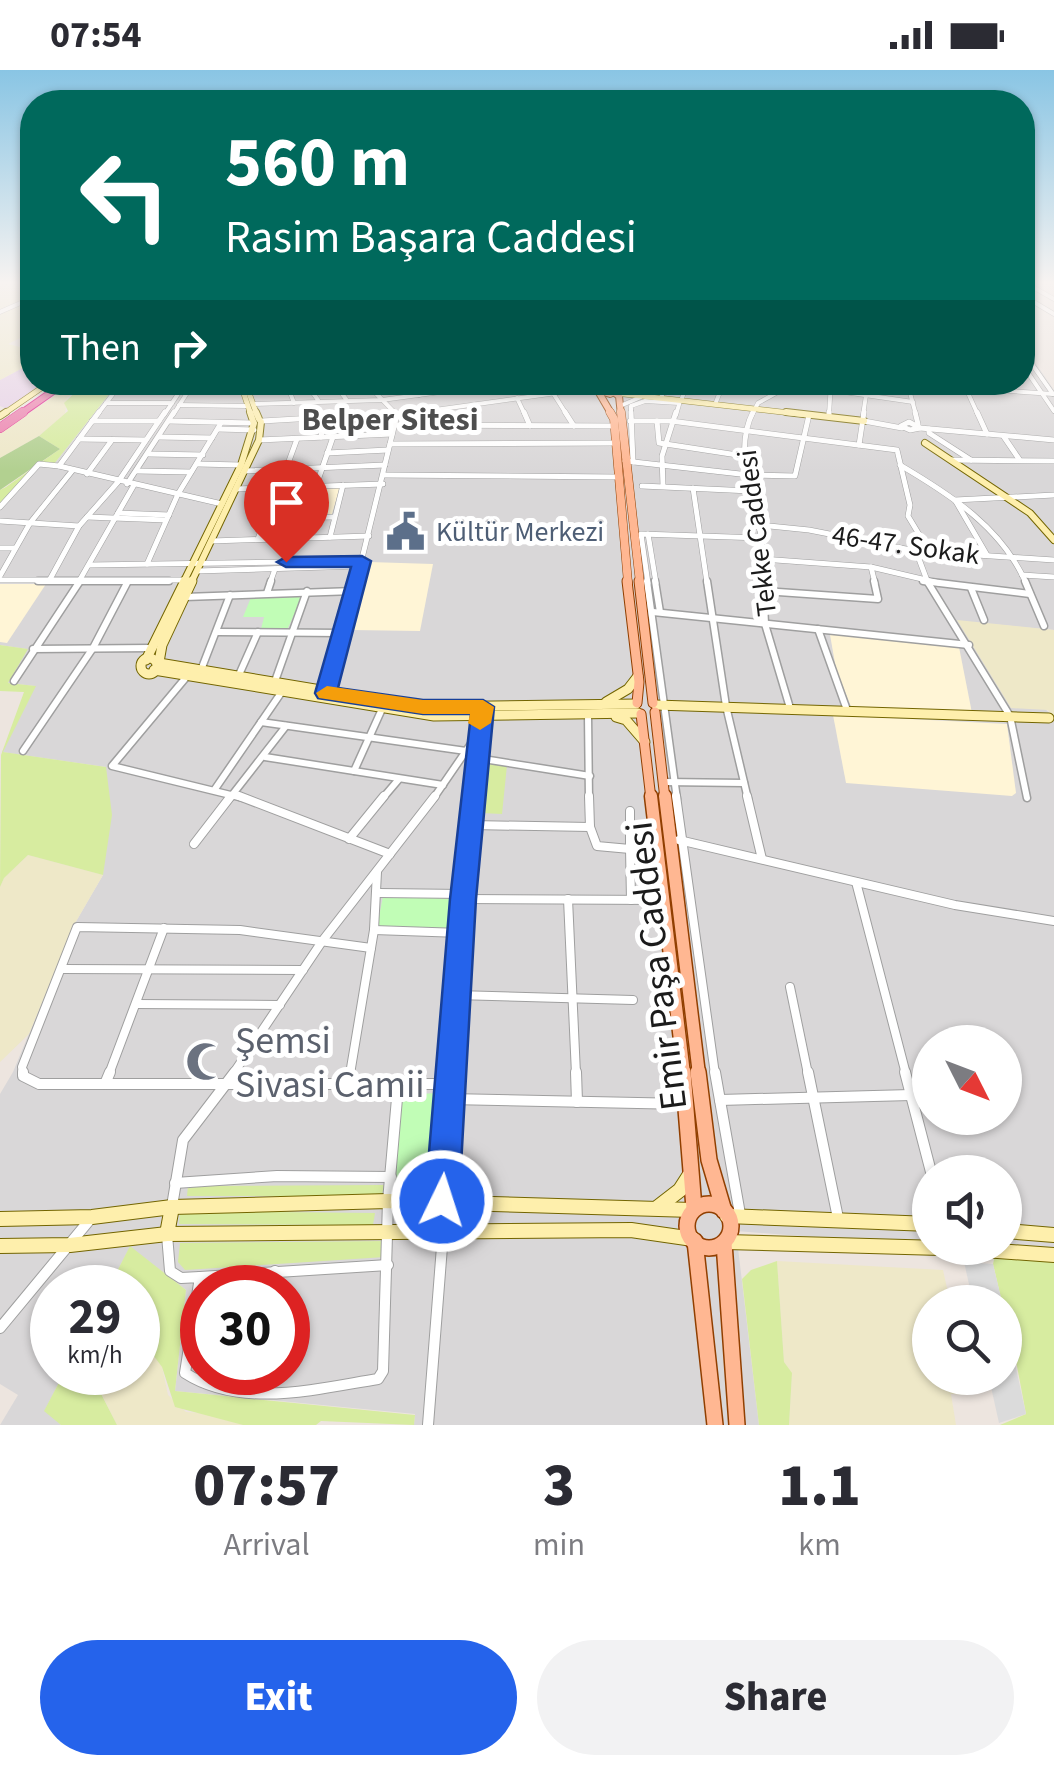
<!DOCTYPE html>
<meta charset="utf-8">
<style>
:root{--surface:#fff;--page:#f2f2f3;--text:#2b2b33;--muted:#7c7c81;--accent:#2563eb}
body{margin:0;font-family:"Source Sans 3",sans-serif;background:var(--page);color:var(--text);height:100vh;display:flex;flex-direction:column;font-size:38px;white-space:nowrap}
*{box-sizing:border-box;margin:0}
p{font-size:32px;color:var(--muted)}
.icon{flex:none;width:55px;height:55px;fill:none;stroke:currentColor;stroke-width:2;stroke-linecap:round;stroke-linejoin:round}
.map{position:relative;height:1355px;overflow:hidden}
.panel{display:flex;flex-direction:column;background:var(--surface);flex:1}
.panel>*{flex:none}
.guide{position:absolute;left:20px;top:20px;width:1015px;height:305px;border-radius:40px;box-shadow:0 2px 8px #0004;background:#00695c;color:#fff;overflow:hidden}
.needle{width:65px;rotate:132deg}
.fabs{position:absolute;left:912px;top:955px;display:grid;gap:20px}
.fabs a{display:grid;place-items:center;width:110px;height:110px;border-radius:50%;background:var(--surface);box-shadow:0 2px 8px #0004;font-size:50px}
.speed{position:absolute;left:30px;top:1195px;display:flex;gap:20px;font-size:50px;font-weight:700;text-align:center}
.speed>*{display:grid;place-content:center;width:130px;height:130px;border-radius:50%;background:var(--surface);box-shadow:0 2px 8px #0004;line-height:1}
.speed small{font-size:25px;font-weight:400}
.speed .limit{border:15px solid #d22;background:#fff;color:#111}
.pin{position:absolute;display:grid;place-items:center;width:85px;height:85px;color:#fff;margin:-102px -42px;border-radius:50% 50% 50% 0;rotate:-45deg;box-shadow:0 0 10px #0007}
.pin .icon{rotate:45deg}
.me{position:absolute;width:110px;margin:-55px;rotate:4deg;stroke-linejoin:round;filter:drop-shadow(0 0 8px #0008)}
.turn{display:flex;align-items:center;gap:35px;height:210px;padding:0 40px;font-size:45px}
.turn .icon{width:130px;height:130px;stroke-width:2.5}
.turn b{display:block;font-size:70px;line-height:85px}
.then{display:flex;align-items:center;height:95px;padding:0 40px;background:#0003;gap:20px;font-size:38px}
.eta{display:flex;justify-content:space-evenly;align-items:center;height:170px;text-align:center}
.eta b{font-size:60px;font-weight:800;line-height:70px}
.cta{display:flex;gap:20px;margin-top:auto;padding:20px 40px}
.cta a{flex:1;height:115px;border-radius:60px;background:var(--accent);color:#fff;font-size:40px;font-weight:800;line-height:115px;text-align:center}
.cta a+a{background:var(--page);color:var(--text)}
.status{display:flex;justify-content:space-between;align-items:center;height:70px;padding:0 50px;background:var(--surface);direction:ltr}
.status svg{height:28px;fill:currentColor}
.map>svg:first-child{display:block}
.residential{fill:#d9d7d8;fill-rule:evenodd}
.industrial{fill:#e6d0e7}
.education{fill:#fff5d6}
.farmland{fill:#eee8c8}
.grass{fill:#d7eca0}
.forest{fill:#b2d090}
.park{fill:#c1fdb6}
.parking{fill:#dbdbdb}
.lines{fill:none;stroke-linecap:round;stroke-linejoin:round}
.street-far4-casing{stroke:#9f9f9f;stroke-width:5}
.street-far3-casing{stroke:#9f9f9f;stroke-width:6}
.street-far2-casing{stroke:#9f9f9f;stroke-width:9}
.street-far1-casing{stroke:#9f9f9f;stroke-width:10}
.street-casing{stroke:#9f9f9f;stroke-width:12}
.secondary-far3-casing{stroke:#736500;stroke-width:6}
.secondary-far2-casing{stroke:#736500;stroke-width:8}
.secondary-far1-casing{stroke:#736500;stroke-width:11}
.secondary-casing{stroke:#736500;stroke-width:16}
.primary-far4-casing{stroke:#913f00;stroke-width:8}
.primary-far3-casing{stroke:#913f00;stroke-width:9}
.primary-far2-casing{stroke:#913f00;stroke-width:11}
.primary-far1-casing{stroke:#913f00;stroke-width:15}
.primary-casing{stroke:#913f00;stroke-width:18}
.highway-far1-casing{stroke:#e0178b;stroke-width:8}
.highway-casing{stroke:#e0178b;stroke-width:10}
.street-far4{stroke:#fff;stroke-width:4}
.street-far3{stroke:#fff;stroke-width:5}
.street-far2{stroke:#fff;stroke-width:6}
.street-far1{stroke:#fff;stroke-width:8}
.street{stroke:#fff;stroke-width:10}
.secondary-far3{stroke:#feefac;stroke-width:5}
.secondary-far2{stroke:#feefac;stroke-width:6}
.secondary-far1{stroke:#feefac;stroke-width:9}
.secondary{stroke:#feefac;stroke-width:14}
.primary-far4{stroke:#ffb792;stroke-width:6}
.primary-far3{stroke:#ffb792;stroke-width:8}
.primary-far2{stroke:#ffb792;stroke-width:9}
.primary-far1{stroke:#ffb792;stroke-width:12}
.primary{stroke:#ffb792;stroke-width:15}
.highway-far1{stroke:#ec7fad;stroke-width:6}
.highway{stroke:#ec7fad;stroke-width:9}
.route{fill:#2563eb;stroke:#184099;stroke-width:2.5}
.slow{fill:#f59e0b}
.labels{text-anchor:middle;stroke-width:10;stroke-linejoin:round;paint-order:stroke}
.far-service-label{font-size:28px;fill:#4e5e75;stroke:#fff;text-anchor:start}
.far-street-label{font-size:28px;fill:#1b1b1b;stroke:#fff}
.far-quarter-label{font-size:32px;font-weight:bold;fill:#4e4e4e;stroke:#fff}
.near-street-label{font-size:38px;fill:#1b1b1b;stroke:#fff}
.near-worship-label{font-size:38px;fill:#5b616d;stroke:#fff;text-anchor:start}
</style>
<div class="status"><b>07:54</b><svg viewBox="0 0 49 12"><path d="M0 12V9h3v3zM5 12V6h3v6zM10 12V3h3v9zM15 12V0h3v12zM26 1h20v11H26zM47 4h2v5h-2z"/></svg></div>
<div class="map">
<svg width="1054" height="1355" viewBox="0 0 1054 1355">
<rect width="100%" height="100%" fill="#ede5df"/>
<path class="residential" d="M1023,275L1054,320V560L959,551L1054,648V1186L946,1178H1005V1102H930V1176L736,1161L759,1355H414L415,1344L175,1321L186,1220L130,1177L109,1217L52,1218V1302L64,1303L45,1340L61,1355H0L18,1325L0,1314V1024L13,1002L74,855L103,805L106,697L2,682L35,616L8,613L27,579L0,575V434L16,413L39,393L54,394L118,313L1022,312ZM930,972H1005V1048H930ZM202,1218H288V1302H202Z"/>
<polygon class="industrial" points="32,293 32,312 46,313 7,339 0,336 0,310"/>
<g class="education">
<polygon points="340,417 331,447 267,447 277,419"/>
<polygon points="369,492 433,494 420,561 351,560"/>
<polygon points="0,514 46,514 7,573 0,572"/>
<polygon points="829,559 959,577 972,643 852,639 836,599"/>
<polygon points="833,645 1007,654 1016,723 1012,726 846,713"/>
</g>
<g class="farmland">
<polygon points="0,211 32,211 32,262 8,274 32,280 32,293 0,310"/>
<polygon points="73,313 85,313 67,328 65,344 39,366 0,388 0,363"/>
<polygon points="957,550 1054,560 1054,648 1048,640 1011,638"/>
<polygon points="28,785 103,805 74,855 29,964 0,992 0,817 4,808"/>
<polygon points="777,1191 943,1200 950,1232 930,1232 930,1308 966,1308 969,1325 951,1324 956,1355 789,1355 792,1304 784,1292"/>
<polygon points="138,1265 162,1297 168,1325 186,1342 214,1344 243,1355 117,1355 94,1309 95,1303 138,1302"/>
</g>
<g class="grass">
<polygon points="85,313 118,313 54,394 39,393 0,434 0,420 6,417 60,379 39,366 68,341 64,333"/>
<polygon points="0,575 28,579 8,613 36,616 3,682 106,697 112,745 103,805 28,785 4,808 0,817 1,685 24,622 0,621"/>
<polygon points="486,692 507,695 502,744 481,743"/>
<polygon points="384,1115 382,1126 187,1126 188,1116"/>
<polygon points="180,1141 375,1143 373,1155 179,1154"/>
<polygon points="384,1171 385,1187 185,1200 178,1192 180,1173"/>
<polygon points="130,1176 186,1220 175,1321 415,1345 414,1355 321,1351 316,1355 243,1355 175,1337 162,1297 138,1265 138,1218 109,1217"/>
<polygon points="996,1181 1054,1186 1054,1355 1000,1355 1026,1344 1005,1232 1002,1232 993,1194"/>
<polygon points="777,1191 784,1292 792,1303 789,1355 759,1355 742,1209 751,1200"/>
<polygon points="64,1303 95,1303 94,1310 117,1355 61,1355 44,1341"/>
</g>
<polygon class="forest" points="39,366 60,379 0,420 0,388"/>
<g class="park">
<polygon points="252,525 303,525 287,560 261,559 264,547 243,547"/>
<polygon points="383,826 455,829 453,860 377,857"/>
<polygon points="438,1023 431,1129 390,1129 401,1025"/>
</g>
<g class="parking">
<polygon points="964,1192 993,1194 1002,1232 973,1232"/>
<polygon points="1005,1248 1026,1344 999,1353 989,1308 1005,1308"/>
</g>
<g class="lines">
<defs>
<g id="street-far4">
<polyline points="1022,211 1054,229"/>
<polyline points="1022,225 1054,244"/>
<polyline points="0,242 32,228"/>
<polyline points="1022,280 1053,324"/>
<polyline points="1022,294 1054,341"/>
<polyline points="286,312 294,333"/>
<polyline points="305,312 318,330"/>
<polyline points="333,312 346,329"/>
<polyline points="365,312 397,345"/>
<polyline points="406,312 419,325"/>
<polyline points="621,312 646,324"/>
<polyline points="659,312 662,326"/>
<polyline points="763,312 779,322"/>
<polyline points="907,312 916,345"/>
<polyline points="949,312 963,314"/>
<polyline points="963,312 978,345"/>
<polyline points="246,315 259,312"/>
<polyline points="796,315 913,332"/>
<polyline points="965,318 1053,324"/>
<polyline points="577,319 595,312"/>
<polyline points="116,320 180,320"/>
<polyline points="553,323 567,345"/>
<polyline points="517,328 525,345"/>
<polyline points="682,328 688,312"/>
<polyline points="716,332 724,312"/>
<polyline points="106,333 172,333"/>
<polyline points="253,334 382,330 514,312"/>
<polyline points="179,335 246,336"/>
<polyline points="620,336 641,327"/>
<polyline points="97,345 122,312"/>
<polyline points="164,345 186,312"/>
<polyline points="173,345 194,312"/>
<polyline points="399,345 571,321 598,321"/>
<polyline points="631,345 631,336 645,331 679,333"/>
<polyline points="676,345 680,331"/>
<polyline points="752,345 758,333 796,312"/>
<polyline points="829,345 831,312"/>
<polyline points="863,345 868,312"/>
</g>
<g id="street-far3">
<polyline points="524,342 530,356"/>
<polyline points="565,342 574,356"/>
<polyline points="631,342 633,392"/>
<path d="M753,342C733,381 754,424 761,466C763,481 762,498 763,513"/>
<polyline points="915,342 918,354"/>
<polyline points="977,342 987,364"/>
<polyline points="829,347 829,342"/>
<polyline points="92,351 159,351"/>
<polyline points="169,351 252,353"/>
<polyline points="262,351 417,342"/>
<polyline points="630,351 671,351 897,380 910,435 908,446 920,466 916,481 928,513"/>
<polyline points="657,351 659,373 744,386"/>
<polyline points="864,351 902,358"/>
<polygon points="909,352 920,358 910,360 901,356"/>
<polyline points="395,355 614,356"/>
<polyline points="920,358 1054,370"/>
<polyline points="218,359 254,360"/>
<polyline points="929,359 929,363 971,390"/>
<polyline points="159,367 212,368"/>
<polyline points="321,367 324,348"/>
<polyline points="1004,367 1019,389"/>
<polyline points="79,369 146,370"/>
<polyline points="259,370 392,364"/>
<polyline points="390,374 615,373"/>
<polyline points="859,375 864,342"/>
<polyline points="327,383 388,380"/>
<polyline points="149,384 203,385"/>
<polyline points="951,390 1054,391"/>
<polyline points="625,391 749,405 795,406 809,345"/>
<polyline points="198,394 241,395"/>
<path d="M900,395C951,425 1002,458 1026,513"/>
<polyline points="59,396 222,434"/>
<polyline points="286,399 297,369"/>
<polyline points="137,401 191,402"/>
<polyline points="245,401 385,395"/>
<polyline points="87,404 112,370"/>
<polyline points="384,405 616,407"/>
<polyline points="127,414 174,342"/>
<polyline points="316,416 333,367"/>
<polyline points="642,416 751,421"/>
<polyline points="663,416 662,386 676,342"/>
<polyline points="693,418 707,513"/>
<polyline points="236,419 383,414"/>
<polyline points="0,437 39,394 59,396 99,342"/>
<polyline points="118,443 169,445"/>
<polyline points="87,447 166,450"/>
<polyline points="265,448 334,447"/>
<polyline points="0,451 79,456"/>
<polyline points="759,455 809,460 916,481 1054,490"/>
<polyline points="648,464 656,513"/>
<polyline points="330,467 343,415"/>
<polyline points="258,469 276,418"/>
<polyline points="211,471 369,466"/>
<polyline points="0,478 14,478"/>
<polyline points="987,485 955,430 1054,425"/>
<polyline points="762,489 871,497 939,513"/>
<polyline points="286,492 291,469"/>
<polyline points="147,494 178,424 221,353"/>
<polyline points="90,495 361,491"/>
<polyline points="871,497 875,513"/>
<polyline points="197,501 360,496"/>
<polyline points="1022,505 1054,507"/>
<polyline points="0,506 30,453 72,401"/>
<polyline points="0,510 187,510"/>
<polyline points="49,511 79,456 118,412 165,342"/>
<polyline points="78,513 134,415"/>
<polyline points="270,513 275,499"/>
<polyline points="356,513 397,345 394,342"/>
<polyline points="648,513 641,464 761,468"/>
</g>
<g id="street-far2">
<polyline points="38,511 169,511"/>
<polyline points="647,511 677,729"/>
<polyline points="655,511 660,542"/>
<polyline points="707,511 726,636 748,729"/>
<polyline points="763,511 765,554 790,638"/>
<polyline points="923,511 1030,524"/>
<polyline points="927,511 1010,646 1027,728"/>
<polyline points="1025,511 1044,556"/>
<polyline points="971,518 984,550"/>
<polyline points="764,521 878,529 874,511"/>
<polyline points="267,523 271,511"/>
<polyline points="185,527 354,521"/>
<polyline points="653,542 969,575"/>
<polyline points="818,559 847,640"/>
<polyline points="218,562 341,563"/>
<polyline points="33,579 152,578"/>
<polyline points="201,600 230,525"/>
<polyline points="188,605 112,696 247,729"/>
<polyline points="238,607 258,562"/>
<polyline points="14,611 80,511"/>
<polyline points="274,614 307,521"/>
<polyline points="326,624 357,511"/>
<polyline points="588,646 589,729"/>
<polyline points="261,652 466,681"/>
<polyline points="23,681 93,578 127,513"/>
<polyline points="265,687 443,715"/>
<polyline points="477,688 590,706"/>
<polyline points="354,701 382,639"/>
<polyline points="664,712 744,713"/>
<polyline points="215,719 281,623"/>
<polyline points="229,729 286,656"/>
<polyline points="382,729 399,709"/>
<polyline points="433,729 477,665"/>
<polyline points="473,729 481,644"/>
</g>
<g id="street-far1">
<polyline points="239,726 390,784"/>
<polyline points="589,726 590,757 597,776 630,779 630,741"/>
<polyline points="676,726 715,1004"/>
<polyline points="747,726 762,789"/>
<polyline points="472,755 590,757"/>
<polyline points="349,769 384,726"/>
<polyline points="679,770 955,835 1054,851"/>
<polyline points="194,774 231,726"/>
<polyline points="630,779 631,830"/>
<polyline points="856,812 906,1004"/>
<polyline points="379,823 463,824"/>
<polyline points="463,829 662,830"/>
<polyline points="568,829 576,1004"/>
<polyline points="374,860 461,863"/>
<polyline points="62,899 303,900"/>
<polyline points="790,917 808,1004"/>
<polyline points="456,925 633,930"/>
<polyline points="136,934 280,935"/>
<polyline points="23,1004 22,997 77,857 240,860 371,878"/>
<polyline points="109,1004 164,858"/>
<polyline points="233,1004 323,870 435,726"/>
<polyline points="350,1004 374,860 377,802"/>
<polyline points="451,1004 473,726"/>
</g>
<g id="street">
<polyline points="23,1002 23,1006 39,1014 450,1014"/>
<polyline points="576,1002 577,1032"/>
<polyline points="715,1002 740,1144"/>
<polyline points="808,1002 838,1148"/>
<polyline points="905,1002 931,1102"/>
<polyline points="105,1014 110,1002"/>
<polyline points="348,1016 350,1002"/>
<polyline points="449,1029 685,1034"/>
<polyline points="720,1030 911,1025"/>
<polyline points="175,1113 277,1106 391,1107"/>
<polyline points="442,1130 451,1002"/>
<polyline points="172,1136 183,1070 235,1002"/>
<path d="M167,1165L170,1201L181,1208L200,1207L185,1303C241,1339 316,1319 378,1309L383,1301L388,1131L398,1017"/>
<polyline points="200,1207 388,1195"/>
<polyline points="273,1218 275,1201"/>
<polyline points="0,1258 92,1147"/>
<polyline points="261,1323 263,1302"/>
<polyline points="428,1355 443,1164"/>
</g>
<g id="secondary-far3">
<polyline points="240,312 251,345"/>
<polyline points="585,312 598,321"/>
<polyline points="246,315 257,345"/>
<polyline points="615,323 808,345"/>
<polyline points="2,345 50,312"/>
</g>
<g id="secondary-far2">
<polyline points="250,342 253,351"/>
<polyline points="256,342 259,349"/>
<polyline points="786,342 864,351"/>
<polyline points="0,346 6,342"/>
<polyline points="925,373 1030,443 1054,470"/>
<polyline points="183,513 241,395 254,353"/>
<polyline points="191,513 259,370 261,352"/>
</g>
<g id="secondary-far1">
<circle cx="149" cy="596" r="8"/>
<polyline points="146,590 185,511"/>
<polyline points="159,592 162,575 192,511"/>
<polyline points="159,593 423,637 636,634"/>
<polyline points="154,600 434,646 638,643"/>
<polyline points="606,632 628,619 638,606"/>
<polyline points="656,635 1049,648"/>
<polyline points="616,647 626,650 645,672"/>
</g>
<g id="secondary">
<polyline points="658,1137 680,1120 689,1106"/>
<polyline points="727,1146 930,1154"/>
<polyline points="0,1149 92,1147 172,1137 388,1131 692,1140"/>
<polyline points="1005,1161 1054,1165"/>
<polyline points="167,1164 172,1137"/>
<polyline points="726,1172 941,1178"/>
<polyline points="0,1176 70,1175 167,1164 631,1160 693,1169"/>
<polyline points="956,1178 1054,1185"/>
</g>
<g id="primary-far4">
<polygon points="605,314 620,319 610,324 597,320"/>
<polyline points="598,321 612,345"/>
<polyline points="615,323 619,326 621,345"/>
</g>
<g id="primary-far3">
<polyline points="610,342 614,349 628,513"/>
<polyline points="621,342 640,513"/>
</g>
<g id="primary-far2">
<polyline points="627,511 639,612 637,633"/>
<polyline points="639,511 653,633"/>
<polyline points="655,642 665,729"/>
<polyline points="641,644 651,729"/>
</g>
<g id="primary-far1">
<polyline points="651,726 684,1004"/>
<polyline points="665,726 699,1004"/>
</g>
<g id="primary">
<polyline points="683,1002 694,1138"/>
<polyline points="698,1002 709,1090 724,1141"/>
<circle cx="709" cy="1156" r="22"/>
<polyline points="695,1171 715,1355"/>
<polyline points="724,1173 737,1355"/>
</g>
<polyline id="highway-far1" points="19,345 66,312"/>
<polyline id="highway" points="0,358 23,342"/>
</defs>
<use href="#street-far4" class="street-far4-casing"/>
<use href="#street-far3" class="street-far3-casing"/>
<use href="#street-far2" class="street-far2-casing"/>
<use href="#street-far1" class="street-far1-casing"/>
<use href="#street" class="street-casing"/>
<use href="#secondary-far3" class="secondary-far3-casing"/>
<use href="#secondary-far2" class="secondary-far2-casing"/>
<use href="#secondary-far1" class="secondary-far1-casing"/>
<use href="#secondary" class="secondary-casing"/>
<use href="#primary-far4" class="primary-far4-casing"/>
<use href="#primary-far3" class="primary-far3-casing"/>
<use href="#primary-far2" class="primary-far2-casing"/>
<use href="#primary-far1" class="primary-far1-casing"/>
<use href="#primary" class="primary-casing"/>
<use href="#highway-far1" class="highway-far1-casing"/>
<use href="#highway" class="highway-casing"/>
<use href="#street-far4" class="street-far4"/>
<use href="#street-far3" class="street-far3"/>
<use href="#street-far2" class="street-far2"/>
<use href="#street-far1" class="street-far1"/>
<use href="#street" class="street"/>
<use href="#secondary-far3" class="secondary-far3"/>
<use href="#secondary-far2" class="secondary-far2"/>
<use href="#secondary-far1" class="secondary-far1"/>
<use href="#secondary" class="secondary"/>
<use href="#primary-far4" class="primary-far4"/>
<use href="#primary-far3" class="primary-far3"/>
<use href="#primary-far2" class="primary-far2"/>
<use href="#primary-far1" class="primary-far1"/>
<use href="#primary" class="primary"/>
<use href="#highway-far1" class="highway-far1"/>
<use href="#highway" class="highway"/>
</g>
<linearGradient id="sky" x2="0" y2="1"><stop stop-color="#89c5e4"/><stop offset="0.53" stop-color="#f7f3f1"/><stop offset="1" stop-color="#f7f3f1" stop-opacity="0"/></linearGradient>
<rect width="1054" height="401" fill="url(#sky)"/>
<polygon class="route" points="362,486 371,491 338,618 423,630 483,630 494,637 476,829 459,1131 454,1143 442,1148 430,1143 425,1131 450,829 471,644 423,644 318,628 315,623 351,497 286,497 277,492 286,487"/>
<polygon class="slow" points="327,616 423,630 483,630 494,637 491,653 480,660 468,653 470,644 423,644 319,628 316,623"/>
<defs>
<symbol id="civic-bare" viewBox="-9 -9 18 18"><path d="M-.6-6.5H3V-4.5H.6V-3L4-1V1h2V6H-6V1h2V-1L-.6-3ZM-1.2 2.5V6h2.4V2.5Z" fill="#5c6f8a" stroke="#fff" stroke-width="2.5" paint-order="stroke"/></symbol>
<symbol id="mosque-bare" viewBox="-9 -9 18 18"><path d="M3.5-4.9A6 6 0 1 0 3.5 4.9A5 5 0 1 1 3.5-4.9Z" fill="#6b7280" stroke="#fff" stroke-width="2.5" paint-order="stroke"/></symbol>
</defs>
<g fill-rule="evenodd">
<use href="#civic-bare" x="378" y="434" width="55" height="55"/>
<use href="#mosque-bare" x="178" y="964" width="55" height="55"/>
</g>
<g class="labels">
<g class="far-service-label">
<text x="436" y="471">Kültür Merkezi</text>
</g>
<g class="far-street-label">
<text transform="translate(756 463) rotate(-97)" y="10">Tekke Caddesi</text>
<text transform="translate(906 474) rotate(8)" y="10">46-47. Sokak</text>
</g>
<g class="far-quarter-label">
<text x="390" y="360">Belper Sitesi</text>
</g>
<g class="near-street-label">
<text transform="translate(656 896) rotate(-97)" y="13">Emir Paşa Caddesi</text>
</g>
<g class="near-worship-label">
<text x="235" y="983">Şemsi<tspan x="235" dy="44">Sivasi Camii</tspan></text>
</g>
</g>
</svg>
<div class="fabs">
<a><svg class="needle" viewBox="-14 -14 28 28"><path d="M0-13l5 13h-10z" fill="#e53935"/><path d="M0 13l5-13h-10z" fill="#7c7c81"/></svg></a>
<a><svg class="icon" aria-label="sound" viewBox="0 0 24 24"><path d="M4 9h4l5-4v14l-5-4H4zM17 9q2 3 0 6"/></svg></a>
<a><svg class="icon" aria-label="search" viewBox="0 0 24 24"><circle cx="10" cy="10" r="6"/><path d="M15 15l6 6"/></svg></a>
</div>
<div class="speed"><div>29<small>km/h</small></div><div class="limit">30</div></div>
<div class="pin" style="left:286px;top:492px;background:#d93025"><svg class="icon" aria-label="arrive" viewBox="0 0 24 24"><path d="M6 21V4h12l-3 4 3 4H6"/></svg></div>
<svg class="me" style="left:442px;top:1131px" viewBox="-20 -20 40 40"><circle r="17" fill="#2563eb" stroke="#fff" stroke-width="3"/><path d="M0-11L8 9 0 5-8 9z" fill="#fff"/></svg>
<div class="guide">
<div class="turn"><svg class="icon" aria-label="left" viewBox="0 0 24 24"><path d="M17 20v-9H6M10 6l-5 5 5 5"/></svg><div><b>560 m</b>Rasim Başara Caddesi</div></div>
<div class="then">Then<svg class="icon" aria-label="right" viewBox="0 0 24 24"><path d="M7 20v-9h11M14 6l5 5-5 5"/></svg></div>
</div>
</div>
<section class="panel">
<div class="eta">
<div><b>07:57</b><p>Arrival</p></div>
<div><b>3</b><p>min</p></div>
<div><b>1.1</b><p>km</p></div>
</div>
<div class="cta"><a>Exit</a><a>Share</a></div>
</section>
